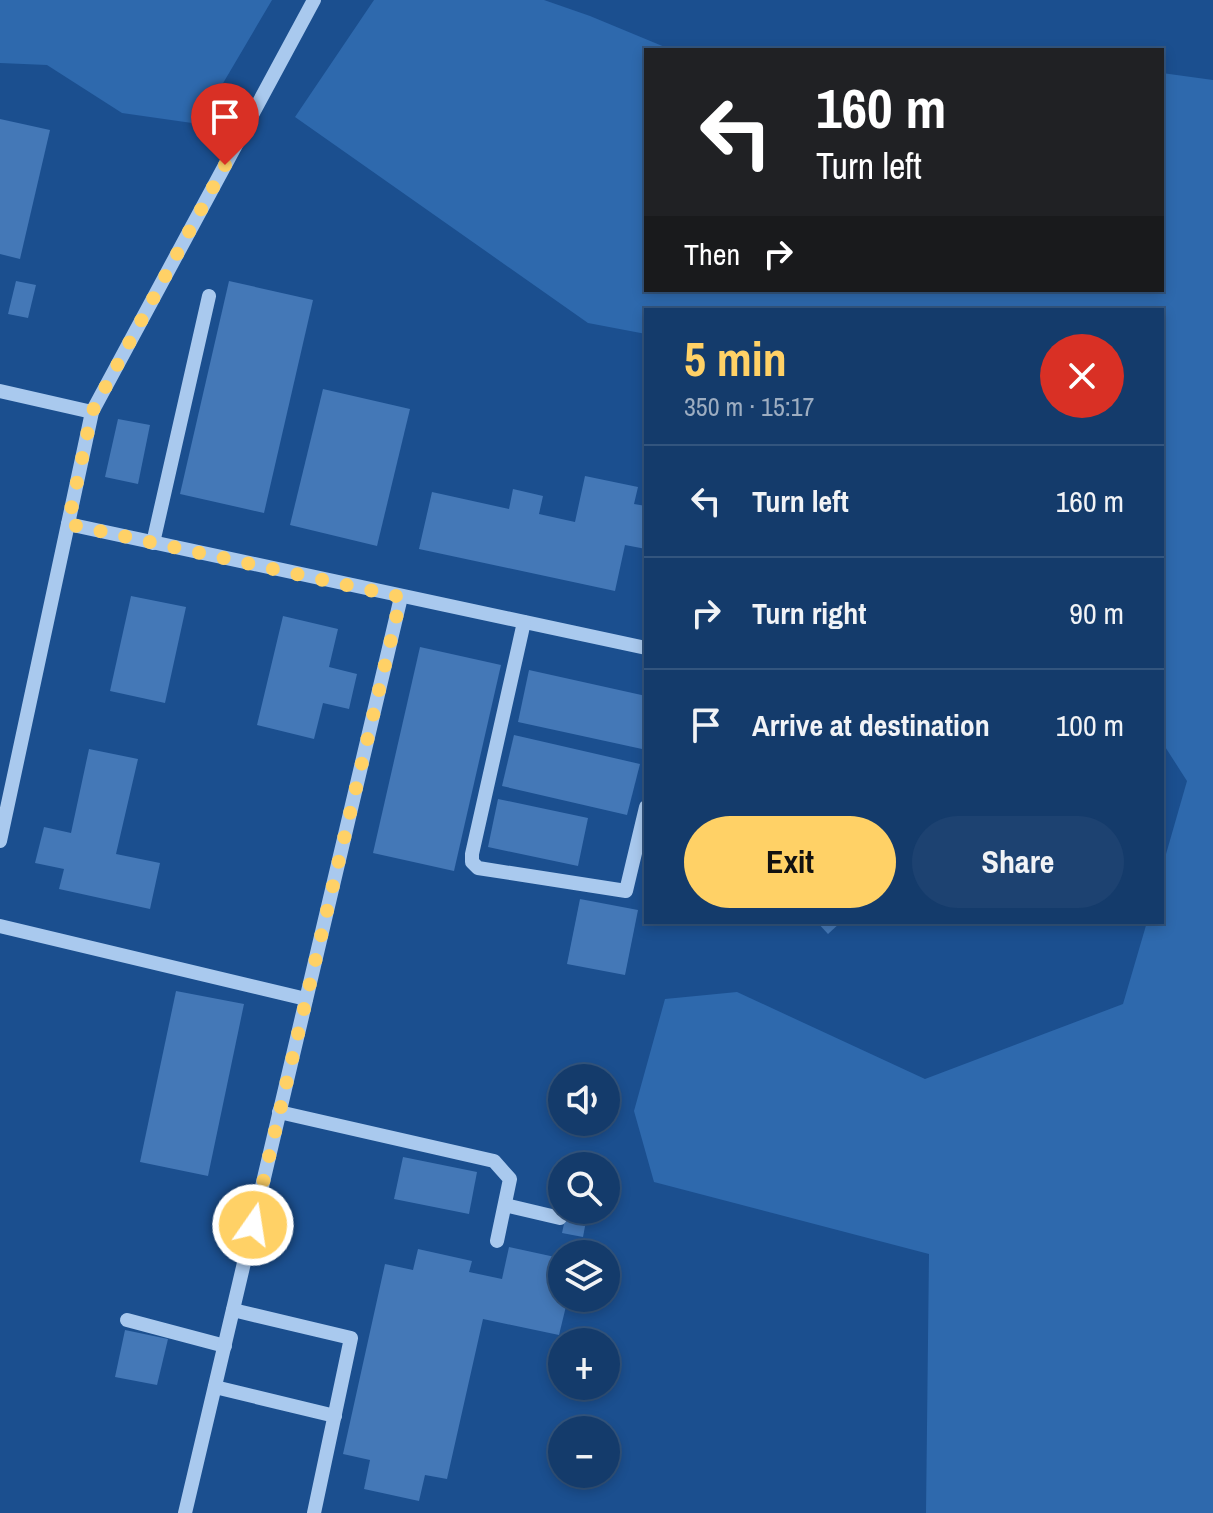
<!DOCTYPE html>
<meta charset="utf-8">
<style>
:root{--surface:#143b6b;--page:#1d4271;--text:#f1f3f6;--muted:#9dadc1;--line:#33557e;--accent:#ffd166}
body{margin:0;font-family:"Archivo Narrow",sans-serif;background:var(--page);color:var(--text);height:100vh;display:flex;flex-direction:column;font-size:30px;white-space:nowrap}
*{box-sizing:border-box;margin:0}
p{font-size:26px;color:var(--muted)}
.icon{flex:none;width:44px;height:44px;fill:none;stroke:currentColor;stroke-width:2;stroke-linecap:round;stroke-linejoin:round}
.map{position:relative;flex:1;overflow:hidden}
.drawer{position:absolute;left:644px;top:308px;width:520px;height:616px;display:flex;flex-direction:column;background:var(--surface);border-radius:0px;box-shadow:0 4px 12px #0003,0 0 0 2px var(--line)}
.drawer>*{flex:none}
.hud{position:absolute;left:644px;top:48px;width:520px;height:244px;border-radius:0px;box-shadow:0 4px 12px #0003,0 0 0 2px var(--line);background:#202124;color:#fff;overflow:hidden}
.buttons{position:absolute;left:548px;top:1064px;display:grid;gap:16px}
.buttons a{display:grid;place-items:center;width:72px;height:72px;border-radius:50%;background:var(--surface);box-shadow:0 4px 12px #0003,0 0 0 2px var(--line);font-size:40px}
.pin{position:absolute;display:grid;place-items:center;width:68px;height:68px;color:#fff;margin:-82px -34px;border-radius:50% 50% 50% 0;rotate:-45deg;box-shadow:0 0 8px #0007}
.pin .icon{rotate:45deg}
.me{position:absolute;width:88px;margin:-44px;rotate:13deg;stroke-linejoin:round;filter:drop-shadow(0 0 6px #0008)}
.turn{display:flex;align-items:center;gap:28px;height:168px;padding:0 40px;font-size:36px}
.turn .icon{width:104px;height:104px;stroke-width:2.5}
.turn b{display:block;font-size:56px;line-height:68px}
.then{display:flex;align-items:center;height:76px;padding:0 40px;background:#0003;gap:16px;font-size:30px}
.round{display:grid;place-items:center;flex:none;width:84px;height:84px;border-radius:42px;background:var(--page)}
.headline{display:flex;align-items:center;justify-content:space-between;height:136px;padding:0 40px}
h1{font-size:48px;font-weight:700;line-height:60px;color:var(--accent)}
.cta{display:flex;gap:16px;margin-top:auto;padding:16px 40px}
.cta a{flex:1;height:92px;border-radius:48px;background:var(--accent);color:#111;font-size:32px;font-weight:700;line-height:92px;text-align:center}
.cta a+a{background:var(--page);color:var(--text)}
ul{padding:0;list-style:none}
li{display:flex;align-items:center;gap:24px;height:112px;padding:0 40px;border-top:2px solid var(--line)}
li div{flex:1}
li b{display:block;font-size:30px}
li em{font-style:normal}
.map>svg:first-child{display:block}
.green{fill:#2e69ad}
.building{fill:#4478b7}
.lines{fill:none;stroke-linecap:round;stroke-linejoin:round}
.minor{stroke:#a9c9ee;stroke-width:14}
.route{stroke:#ffd166;stroke-width:14;stroke-dasharray:0 25.2}
</style>
<div class="map">
<svg width="1213" height="1513" viewBox="0 0 1213 1513">
<rect width="100%" height="100%" fill="#1b4f8f"/>
<g class="green">
<polygon points="0,0 272,0 199,124 122,113 47,65 0,63"/>
<polygon points="374,0 544,0 590,16 672,50 646,50 646,290 1162,290 1162,73 1213,80 1213,1513 926,1513 929,1254 654,1182 634,1111 665,999 737,992 925,1079 1123,1004 1147,922 1162,922 1162,868 1187,781 1162,742 1162,310 646,310 646,334 588,323 295,117"/>
</g>
<g class="building">
<polygon points="0,119 50,130 20,259 0,254"/>
<polygon points="16,281 36,285 28,318 8,314"/>
<polygon points="229,281 313,300 264,513 180,494"/>
<polygon points="323,389 410,409 377,546 290,525"/>
<polygon points="118,419 150,425 138,484 105,477"/>
<polygon points="585,476 638,487 634,504 646,506 646,549 625,545 615,591 419,549 432,492 509,509 513,489 543,496 539,514 575,522"/>
<polygon points="131,596 186,607 165,703 110,691"/>
<polygon points="283,616 338,629 329,667 357,674 349,709 323,703 314,739 257,725"/>
<polygon points="420,647 501,665 454,871 373,853"/>
<polygon points="529,670 646,696 646,731 642,749 518,722"/>
<polygon points="514,735 640,764 627,815 502,786"/>
<polygon points="89,749 138,759 116,854 160,863 150,909 59,889 64,869 35,863 44,827 71,833"/>
<polygon points="498,799 588,818 578,866 488,847"/>
<polygon points="580,899 638,910 625,975 567,964"/>
<polygon points="817,922 841,922 828,934"/>
<polygon points="176,991 244,1004 208,1176 140,1162"/>
<polygon points="403,1157 477,1172 469,1214 394,1199"/>
<polygon points="567,1210 588,1210 583,1237 562,1233"/>
<polygon points="509,1247 555,1257 548,1287 562,1289 562,1298 568,1298 559,1335 483,1319 447,1479 425,1475 419,1501 364,1489 370,1460 343,1454 385,1264 413,1270 418,1249 472,1261 469,1272 502,1279"/>
<polygon points="125,1330 168,1339 157,1385 115,1377"/>
</g>
<g class="lines">
<g class="minor">
<polyline points="0,391 92,412"/>
<polyline points="68,524 646,648"/>
<polyline points="153,543 209,296"/>
<polyline points="524,622 472,854 472,862 478,868 626,891 646,807"/>
<polyline points="0,841 92,412 314,0"/>
<polyline points="0,926 306,999"/>
<polyline points="279,1112 494,1161 510,1179 497,1241"/>
<polyline points="505,1205 560,1218"/>
<polyline points="233,1310 351,1338 314,1513"/>
<polyline points="127,1320 225,1346"/>
<polyline points="215,1387 335,1416"/>
<polyline points="185,1513 401,597"/>
</g>
</g>
<g class="lines">
<polyline class="route" points="225,165 92,412 68,524 401,597 253,1225"/>
</g>
</svg>
<div class="buttons">
<a><svg class="icon" aria-label="sound" viewBox="0 0 24 24"><path d="M4 9h4l5-4v14l-5-4H4zM17 9q2 3 0 6"/></svg></a>
<a><svg class="icon" aria-label="search" viewBox="0 0 24 24"><circle cx="10" cy="10" r="6"/><path d="M15 15l6 6"/></svg></a>
<a><svg class="icon" aria-label="layers" viewBox="0 0 24 24"><path d="M12 4l9 5-9 5-9-5zM3 14l9 5 9-5"/></svg></a>
<a>+</a>
<a>−</a>
</div>
<div class="pin" style="left:225px;top:165px;background:#d93025"><svg class="icon" aria-label="arrive" viewBox="0 0 24 24"><path d="M6 21V4h12l-3 4 3 4H6"/></svg></div>
<svg class="me" style="left:253px;top:1225px" viewBox="-20 -20 40 40"><circle r="17" fill="#ffd166" stroke="#fff" stroke-width="3"/><path d="M0-11L8 9 0 5-8 9z" fill="#fff"/></svg>
<div class="hud">
<div class="turn"><svg class="icon" aria-label="left" viewBox="0 0 24 24"><path d="M17 20v-9H6M10 6l-5 5 5 5"/></svg><div><b>160 m</b>Turn left</div></div>
<div class="then">Then<svg class="icon" aria-label="right" viewBox="0 0 24 24"><path d="M7 20v-9h11M14 6l5 5-5 5"/></svg></div>
</div>
<section class="drawer">
<div class="headline"><div><h1>5 min</h1><p>350 m · 15:17</p></div><a class="round" style="background:#d93025;color:#fff"><svg class="icon" aria-label="close" viewBox="0 0 24 24"><path d="M6 6l12 12M18 6L6 18"/></svg></a></div>
<ul>
<li><svg class="icon" aria-label="left" viewBox="0 0 24 24"><path d="M17 20v-9H6M10 6l-5 5 5 5"/></svg><div><b>Turn left</b></div><em>160 m</em></li>
<li><svg class="icon" aria-label="right" viewBox="0 0 24 24"><path d="M7 20v-9h11M14 6l5 5-5 5"/></svg><div><b>Turn right</b></div><em>90 m</em></li>
<li><svg class="icon" aria-label="arrive" viewBox="0 0 24 24"><path d="M6 21V4h12l-3 4 3 4H6"/></svg><div><b>Arrive at destination</b></div><em>100 m</em></li>
</ul>
<div class="cta"><a>Exit</a><a>Share</a></div>
</section>
</div>
